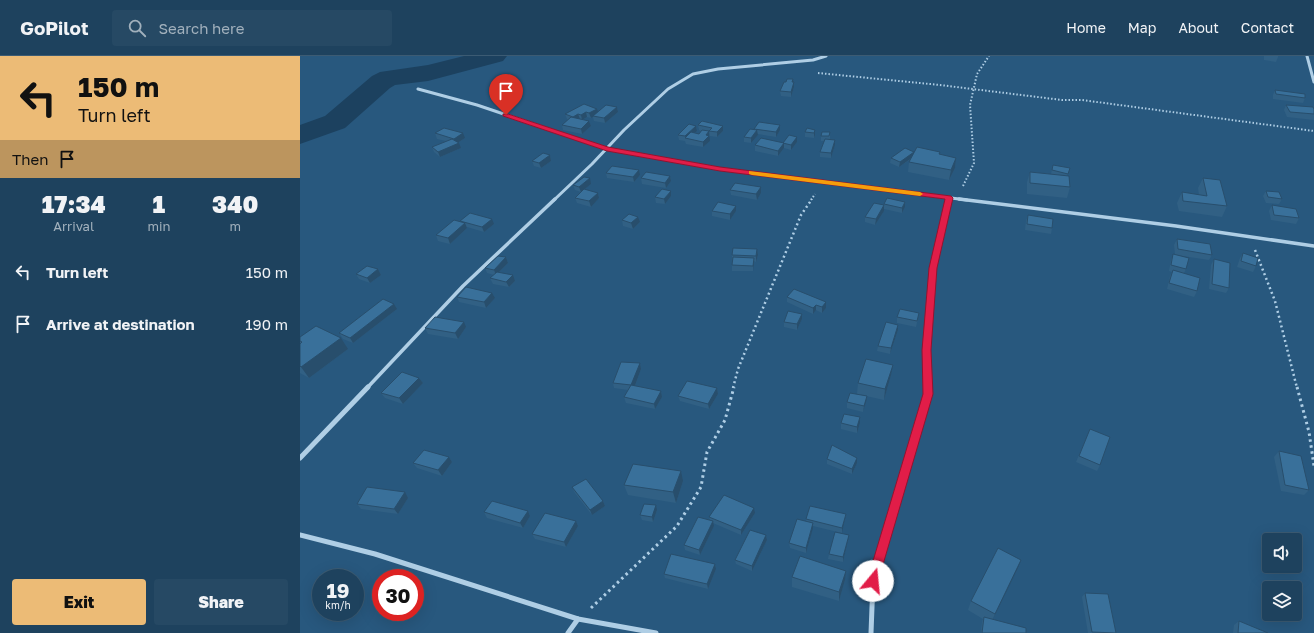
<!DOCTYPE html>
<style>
:root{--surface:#1e425e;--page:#264964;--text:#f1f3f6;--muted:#a1b0bc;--line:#3c5b73;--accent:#ecbb76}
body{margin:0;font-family:"Golos Text",sans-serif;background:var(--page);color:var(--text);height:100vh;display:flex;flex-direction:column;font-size:15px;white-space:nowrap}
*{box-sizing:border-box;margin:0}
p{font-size:13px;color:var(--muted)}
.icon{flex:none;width:22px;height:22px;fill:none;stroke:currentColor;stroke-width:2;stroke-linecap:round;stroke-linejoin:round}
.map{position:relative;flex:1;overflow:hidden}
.details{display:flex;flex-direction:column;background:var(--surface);width:300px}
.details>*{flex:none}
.top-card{background:#ecbb76;color:#111;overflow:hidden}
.controls{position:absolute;left:962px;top:477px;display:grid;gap:8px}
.controls a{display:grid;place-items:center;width:40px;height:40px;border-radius:4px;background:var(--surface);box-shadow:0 4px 16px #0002,0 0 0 1px var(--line);font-size:20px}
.speed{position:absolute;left:12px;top:513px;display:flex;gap:8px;font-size:20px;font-weight:700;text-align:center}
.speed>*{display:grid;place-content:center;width:52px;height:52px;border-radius:50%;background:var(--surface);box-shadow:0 4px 16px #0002,0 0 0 1px var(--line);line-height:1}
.speed small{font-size:10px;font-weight:400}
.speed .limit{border:6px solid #d22;background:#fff;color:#111}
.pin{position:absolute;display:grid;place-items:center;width:34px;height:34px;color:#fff;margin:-41px -17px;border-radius:50% 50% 50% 0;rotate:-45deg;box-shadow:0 0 4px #0007}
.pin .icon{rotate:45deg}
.me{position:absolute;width:44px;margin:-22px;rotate:17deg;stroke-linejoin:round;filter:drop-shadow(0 0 3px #0008)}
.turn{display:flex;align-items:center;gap:14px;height:84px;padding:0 12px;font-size:18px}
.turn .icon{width:52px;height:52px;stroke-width:2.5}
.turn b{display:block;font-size:28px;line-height:34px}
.then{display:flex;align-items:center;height:38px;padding:0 12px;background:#0003;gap:8px;font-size:15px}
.eta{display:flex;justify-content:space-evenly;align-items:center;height:68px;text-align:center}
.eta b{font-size:24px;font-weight:800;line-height:28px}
.action{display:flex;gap:8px;margin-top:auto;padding:8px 12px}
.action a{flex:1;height:46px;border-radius:4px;background:var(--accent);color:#111;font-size:16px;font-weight:800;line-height:46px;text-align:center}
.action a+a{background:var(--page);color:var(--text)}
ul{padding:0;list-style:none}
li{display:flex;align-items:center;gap:12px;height:52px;padding:0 12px}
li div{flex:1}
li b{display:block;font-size:15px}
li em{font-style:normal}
header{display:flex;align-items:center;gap:24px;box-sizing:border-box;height:56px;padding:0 20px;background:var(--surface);border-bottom:1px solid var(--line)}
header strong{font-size:19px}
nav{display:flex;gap:22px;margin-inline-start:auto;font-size:14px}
.search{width:280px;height:36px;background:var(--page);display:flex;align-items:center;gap:10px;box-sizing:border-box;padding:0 14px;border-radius:4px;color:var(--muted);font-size:15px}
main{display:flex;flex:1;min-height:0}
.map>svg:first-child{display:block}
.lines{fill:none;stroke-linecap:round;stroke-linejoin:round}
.river{fill:#1c415f;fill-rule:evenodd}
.path-far2{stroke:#afcee5;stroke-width:2;stroke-dasharray:1.5 2;stroke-linecap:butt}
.path-far1{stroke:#afcee5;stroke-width:2.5;stroke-dasharray:2 3;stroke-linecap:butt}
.path{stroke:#afcee5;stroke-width:3;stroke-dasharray:2.5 3.5;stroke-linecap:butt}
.street-far2{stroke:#afcee5;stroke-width:3}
.street-far1{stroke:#afcee5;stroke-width:3.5}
.street{stroke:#afcee5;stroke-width:5}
.wall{fill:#316084}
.shaded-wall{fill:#284e6c}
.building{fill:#39709a;stroke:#284e6c}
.route{fill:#e11d48;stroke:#92132f}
.slow{fill:#f59e0b}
</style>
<header>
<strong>GoPilot</strong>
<div class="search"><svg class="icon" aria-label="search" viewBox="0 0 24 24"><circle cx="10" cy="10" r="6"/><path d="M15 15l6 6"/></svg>Search here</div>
<nav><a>Home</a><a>Map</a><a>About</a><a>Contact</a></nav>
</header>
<main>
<section class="details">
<div class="top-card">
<div class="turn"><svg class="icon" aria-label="left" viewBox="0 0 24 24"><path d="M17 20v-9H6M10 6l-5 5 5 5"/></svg><div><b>150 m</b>Turn left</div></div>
<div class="then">Then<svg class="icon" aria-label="arrive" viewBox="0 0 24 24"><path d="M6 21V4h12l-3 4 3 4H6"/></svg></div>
</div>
<div class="eta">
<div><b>17:34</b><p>Arrival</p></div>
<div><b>1</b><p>min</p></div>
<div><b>340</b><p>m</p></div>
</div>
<ul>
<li><svg class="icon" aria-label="left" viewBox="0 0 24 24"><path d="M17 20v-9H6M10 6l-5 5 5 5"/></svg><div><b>Turn left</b></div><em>150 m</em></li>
<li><svg class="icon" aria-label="arrive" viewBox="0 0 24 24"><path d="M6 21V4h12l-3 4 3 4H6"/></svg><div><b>Arrive at destination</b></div><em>190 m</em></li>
</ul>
<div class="action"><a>Exit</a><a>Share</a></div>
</section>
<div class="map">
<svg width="1014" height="577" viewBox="0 0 1014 577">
<rect width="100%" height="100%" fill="#28587e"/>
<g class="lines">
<polygon class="river" points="164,0 207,0 203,5 128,25 95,29 90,32 45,72 0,88 0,69 25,60 72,20 80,16 128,9"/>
<g class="path-far2">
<polyline points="518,17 640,29 762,44 782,44 1014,75"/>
<polyline points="663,130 674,107 670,49 677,18 689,0"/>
<polyline points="511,144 515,138"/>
</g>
<g class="path-far1">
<polyline points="955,194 975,245 997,332"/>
<polyline points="433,332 438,313 501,159 512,143"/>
</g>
<g class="path">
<polyline points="997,331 1009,376 1014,410"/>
<polyline points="291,552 377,470 401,431 407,396 425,364 434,331"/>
</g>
<g class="street-far2">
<polyline points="1007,0 1014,26"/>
<polyline points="118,33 177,49 307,93 420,113 667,144"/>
<polyline points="254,144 292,108 324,74 368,33 393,18 418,13 513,4 526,0"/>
<polyline points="649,144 649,142"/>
</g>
<g class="street-far1">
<polyline points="659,143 876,170 1014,190"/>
<polyline points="67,332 163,230 255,143"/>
<polyline points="628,332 627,294 633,212 649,143"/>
</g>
<g class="street">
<polyline points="0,402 68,331"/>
<polyline points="0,479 75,498 278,563 356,577"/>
<polyline points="268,577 278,563"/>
<polyline points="571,577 573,525 628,337 628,331"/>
</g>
</g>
<g class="wall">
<polygon points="964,0 978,0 978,1 976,6 964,4"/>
<polygon points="493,23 494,31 491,41 481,40 480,35 486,26"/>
<polygon points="975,34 1005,42 1003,47 973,43 973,39"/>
<polygon points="986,49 1014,53 1014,64 987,61 984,54"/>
<polygon points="317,51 318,56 305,67 294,65 293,61 291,62 287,61 283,64 289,65 291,70 282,78 263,74 262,69 268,64 267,63 265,58 298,55"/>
<polygon points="402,65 423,75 417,81 410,80 409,81 410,85 403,91 386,88 385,85 379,84 378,79 396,70 397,75 395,77 399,78 401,75 399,74 398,69"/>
<polygon points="454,73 480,74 476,81 458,78 458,79 451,87 444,86 444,81 454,74"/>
<polygon points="515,74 515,79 514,82 505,81 505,76"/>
<polygon points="530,76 530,84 535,89 531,102 520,101 520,96 524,85 521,85 521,80"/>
<polygon points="135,77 165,82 158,87 161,92 140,101 134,96 132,91 146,85 137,83"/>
<polygon points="497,86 491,94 484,92 478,100 455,95 455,89"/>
<polygon points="614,96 640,99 656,102 655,112 649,124 608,116 609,106 611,103 599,111 590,107 591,102"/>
<polygon points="250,99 251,105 241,112 234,110 232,105"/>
<polygon points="753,109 770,112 767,120 770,131 767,142 727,138 727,126 730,116 751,118"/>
<polygon points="306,117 340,119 334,126 307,122"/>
<polygon points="370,120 371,125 366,132 342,128 341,122"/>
<polygon points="903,122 927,150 922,161 879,155 877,147 882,136 899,139 898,132"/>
<polygon points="291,128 281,136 275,134 273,129"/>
<polygon points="461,131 461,137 457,144 431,139 430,134"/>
<polygon points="371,135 371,140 365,148 356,147 355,141"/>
<polygon points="966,135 982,143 979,148 966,147 963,140"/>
<polygon points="298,137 299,142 291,151 277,147 275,142"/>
<polygon points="605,146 605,151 602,157 584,153 584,155 575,169 565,166 565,161 584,149 584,148"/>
<polygon points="972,149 999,162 996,168 971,164 969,155"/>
<polygon points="436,150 436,155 430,164 412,160 412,155"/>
<polygon points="728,159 752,172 751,178 725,174 726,165"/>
<polygon points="322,164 340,166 333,173 323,170"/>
<polygon points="160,165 194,168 184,176 167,171 167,172 150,188 138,185 136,179 161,166"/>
<polygon points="877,183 912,199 909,204 876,199 886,213 884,217 897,235 894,241 867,233 870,220 872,216 869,215 871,204 873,198 875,198 874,189"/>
<polygon points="457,193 458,199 456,206 454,205 453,215 432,215 432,199"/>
<polygon points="943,197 956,210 953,216 937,211 940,202"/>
<polygon points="206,201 208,207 199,216 215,225 209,231 193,228 190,222 194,219 187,217 185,212"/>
<polygon points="914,203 929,232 926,237 909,233 911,209"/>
<polygon points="78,213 81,219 70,227 59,223 56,218"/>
<polygon points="157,241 195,242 186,252 159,246"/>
<polygon points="487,241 526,252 522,257 516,254 513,258 487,246"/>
<polygon points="97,253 53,287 43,283 39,277"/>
<polygon points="619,257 616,271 597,267 597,261"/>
<polygon points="502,263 497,274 484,271 484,266"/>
<polygon points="166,271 158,283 128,278 125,272"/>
<polygon points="598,274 590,298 577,295 578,290"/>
<polygon points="0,281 48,293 9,322 0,317"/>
<polygon points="340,307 341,313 335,330 361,335 362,341 355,353 326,347 324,341 328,334 314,332 313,327"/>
<polygon points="591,319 584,344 557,338 558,327"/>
<polygon points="119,322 123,327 103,348 85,342 81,337"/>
<polygon points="417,332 418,338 409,353 380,345 378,340"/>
<polygon points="547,346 566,346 563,356 547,352"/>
<polygon points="541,367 560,367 557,377 541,373"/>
<polygon points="788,378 800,409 797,415 776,406"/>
<polygon points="979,395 1009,434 1004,439 981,435 974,401"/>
<polygon points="149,401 152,406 142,420 117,412 113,407"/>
<polygon points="527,403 557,407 552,418 527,408"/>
<polygon points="383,425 376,447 328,439 324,429"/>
<polygon points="272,431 303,445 305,450 292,459 275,437"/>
<polygon points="108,442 98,458 61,453 57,448"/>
<polygon points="357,454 353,466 342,464 340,459"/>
<polygon points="228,455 230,460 223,472 187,462 184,456"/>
<polygon points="455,457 441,479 413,467 414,470 400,499 385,494 384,489 410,464 409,461"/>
<polygon points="546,458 545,463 542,477 513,470 506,497 490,492 489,487 506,465 506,463"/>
<polygon points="276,465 278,470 266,491 235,483 232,478"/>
<polygon points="466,479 467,484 452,515 436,508 435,504"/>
<polygon points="548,484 543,506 528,503 529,498"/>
<polygon points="415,508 416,513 408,533 365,522 364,518"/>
<polygon points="717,514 693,563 726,577 681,577 682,566 683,563 668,554 671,545"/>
<polygon points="492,521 545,524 539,545 492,531"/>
<polygon points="785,537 816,577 788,577 782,541"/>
<polygon points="939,565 968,577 933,577 934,569"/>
</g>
<g class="shaded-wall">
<polygon points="493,23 494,31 491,41 491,36"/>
<polygon points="317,51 318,56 305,67 304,62"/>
<polygon points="297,53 299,58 293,60 293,61 291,62 289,57"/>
<polygon points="286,56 287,61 282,64 281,59"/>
<polygon points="278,58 280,63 274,66 273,61"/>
<polygon points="289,65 291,70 282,78 281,73"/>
<polygon points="480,69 480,74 476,81 476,76"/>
<polygon points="396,70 397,75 388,83 386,82 385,80"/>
<polygon points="423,70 423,75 417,81 417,76"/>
<polygon points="457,74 458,79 451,87 451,82"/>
<polygon points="515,74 515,79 514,82 514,77"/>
<polygon points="409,75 410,85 403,91 403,86 406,79"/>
<polygon points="163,77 165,82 156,88 154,83"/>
<polygon points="497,81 497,86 491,94 491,89"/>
<polygon points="535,84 535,89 531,102 531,97"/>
<polygon points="159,87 161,92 140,101 138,96"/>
<polygon points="484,87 484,92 478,100 478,95"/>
<polygon points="614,96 613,101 599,111 600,106"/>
<polygon points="250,99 251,105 241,112 239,107"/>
<polygon points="656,102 655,112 649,124 651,114"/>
<polygon points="339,114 340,119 334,126 333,121"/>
<polygon points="370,120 371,125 366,132 365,127"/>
<polygon points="290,122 291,128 281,136 279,131"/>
<polygon points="461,131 461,137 457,144 456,138"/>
<polygon points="371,135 371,140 365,148 364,143"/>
<polygon points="298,137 299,142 291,151 289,145"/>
<polygon points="605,146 605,151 602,157 602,152"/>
<polygon points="584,149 584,155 575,169 576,163"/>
<polygon points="436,150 436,155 430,164 430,158"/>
<polygon points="338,161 340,166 333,173 331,167"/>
<polygon points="192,163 194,168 184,176 182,171"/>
<polygon points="165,167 167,172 150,188 148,182"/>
<polygon points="457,193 458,199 456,206 456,200"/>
<polygon points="206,201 208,207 196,219 194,214"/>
<polygon points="454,202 454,208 453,215 453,210"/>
<polygon points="78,213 81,219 70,227 67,222"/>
<polygon points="213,219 215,225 209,231 206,226"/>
<polygon points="192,237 195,242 186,252 184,246"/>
<polygon points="526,246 526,252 522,257 522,251"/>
<polygon points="94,248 97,253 53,287 50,282"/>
<polygon points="516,249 516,254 513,258 513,252"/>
<polygon points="502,258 502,263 497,274 497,268"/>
<polygon points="164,266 166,271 158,283 155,277"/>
<polygon points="598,269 598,274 590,298 591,292"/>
<polygon points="41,282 48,293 9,322 1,311"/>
<polygon points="340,307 341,313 333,335 331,329"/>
<polygon points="593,309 591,319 584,344 585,333"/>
<polygon points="119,322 123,327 103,348 99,342"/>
<polygon points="417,332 418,338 409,353 408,348"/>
<polygon points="361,335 362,341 355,353 354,348"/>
<polygon points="567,340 566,346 563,356 564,350"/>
<polygon points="560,361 560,367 557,377 557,371"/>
<polygon points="149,401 152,406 142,420 138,414"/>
<polygon points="557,402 557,407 552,418 552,413"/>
<polygon points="381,415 383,425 376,447 373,436"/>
<polygon points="105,436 108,442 98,458 94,453"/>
<polygon points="303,445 305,450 292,459 290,454"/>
<polygon points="356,449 357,454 353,466 352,461"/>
<polygon points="454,452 455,457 441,479 441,474"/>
<polygon points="228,455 230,460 223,472 220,467"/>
<polygon points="546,458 545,463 542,477 542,472"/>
<polygon points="276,465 278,470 266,491 264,486"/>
<polygon points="413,465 414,470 400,499 399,494"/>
<polygon points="513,467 513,472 506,497 506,492"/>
<polygon points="466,479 467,484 452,515 452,510"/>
<polygon points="549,479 548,484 543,506 543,501"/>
<polygon points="721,504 717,514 691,567 695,558"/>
<polygon points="415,508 416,513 408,533 407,528"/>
<polygon points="546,515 545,524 539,545 539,536"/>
</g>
<g class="building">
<polygon points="487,23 493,23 492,26 494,26 491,36 480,35 484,26 486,26"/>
<polygon points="975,34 1005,38 1005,42 976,38"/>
<polygon points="284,48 297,53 289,57 286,56 281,59 278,58 273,61 265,58"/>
<polygon points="306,49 317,51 304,62 293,60"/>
<polygon points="986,49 1013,51 1014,53 1014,58 990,56"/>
<polygon points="271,61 289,65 281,73 262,69"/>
<polygon points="402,65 423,70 417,76 409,75 412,72 398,69"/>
<polygon points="459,66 480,69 476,76 454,73"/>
<polygon points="389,68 396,70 385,80 378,79"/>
<polygon points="144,72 163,77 154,83 135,77"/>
<polygon points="507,72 515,74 514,77 505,76"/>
<polygon points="450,73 457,74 451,82 444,81"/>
<polygon points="402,74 409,75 406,79 409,80 403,86 385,82 391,76 399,78"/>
<polygon points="522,76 530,76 529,80 521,80"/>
<polygon points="489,79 497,81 491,89 483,87"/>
<polygon points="461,82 484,87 478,95 455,89"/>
<polygon points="152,83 159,87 138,96 132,91"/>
<polygon points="525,83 535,84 531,97 520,96"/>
<polygon points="617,91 640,96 639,98 656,102 651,114 609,106"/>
<polygon points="605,92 614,96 600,106 591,102"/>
<polygon points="243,97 250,99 239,107 232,105"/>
<polygon points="753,109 770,112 768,118 752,114"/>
<polygon points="312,110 339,114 333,121 306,117"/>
<polygon points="346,116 370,120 365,127 341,122"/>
<polygon points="730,116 769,120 770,131 730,127"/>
<polygon points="284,121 290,122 279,131 273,129"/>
<polygon points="903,122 920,124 927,150 883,145 882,136 907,140"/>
<polygon points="435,127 461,131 456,138 430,134"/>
<polygon points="284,133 298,137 289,145 275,142"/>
<polygon points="362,133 371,135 364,143 355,141"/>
<polygon points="966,135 979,136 982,143 968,141"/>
<polygon points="587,142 605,146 602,152 584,148"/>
<polygon points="418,146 436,150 430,158 412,155"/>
<polygon points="574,147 584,149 576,163 565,161"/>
<polygon points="972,149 996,153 999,162 974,159"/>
<polygon points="170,157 192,163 182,171 160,165"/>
<polygon points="329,158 338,161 331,167 322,164"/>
<polygon points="728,159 753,163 752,172 727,168"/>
<polygon points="154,164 165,167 148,182 136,179"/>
<polygon points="877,183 910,188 912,199 878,193"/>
<polygon points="433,192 457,193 456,200 432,199"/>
<polygon points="943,197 958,202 956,210 941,205"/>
<polygon points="873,198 889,202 886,213 871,209"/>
<polygon points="198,200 206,201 194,214 185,212"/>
<polygon points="433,201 454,202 453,210 432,209"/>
<polygon points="914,203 930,207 929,232 912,228"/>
<polygon points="67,210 78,213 67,222 56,218"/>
<polygon points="873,214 900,222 897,235 869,227"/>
<polygon points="197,216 213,219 206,226 190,222"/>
<polygon points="166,231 192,237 184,246 157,241"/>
<polygon points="494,233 526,246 522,251 516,249 513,252 487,241"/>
<polygon points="83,243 94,248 50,282 39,277"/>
<polygon points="600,253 619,257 617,265 597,261"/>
<polygon points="488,255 502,258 497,268 484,266"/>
<polygon points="135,261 164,266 155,277 125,272"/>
<polygon points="586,266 598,269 591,292 578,290"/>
<polygon points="16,270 41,282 1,311 0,310 0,288 2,286 0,285 0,281"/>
<polygon points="566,303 593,309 585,333 558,327"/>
<polygon points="321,306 340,307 331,329 361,335 354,348 324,341 331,329 313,327"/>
<polygon points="102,316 119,322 99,342 81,337"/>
<polygon points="387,325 417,332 408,348 378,340"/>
<polygon points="550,337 567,340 564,350 547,346"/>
<polygon points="544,358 560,361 557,371 541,367"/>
<polygon points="790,373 810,381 800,409 779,400"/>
<polygon points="532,389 557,402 552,413 527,403"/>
<polygon points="124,394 149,401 138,414 113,407"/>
<polygon points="979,395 1001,400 1009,434 985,429"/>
<polygon points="333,408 381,415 373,436 324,429"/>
<polygon points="286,423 303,445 290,454 272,431"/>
<polygon points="67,431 105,436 94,453 57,448"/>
<polygon points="424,439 454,452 441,474 409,461"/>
<polygon points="192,445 228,455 220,467 184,456"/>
<polygon points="344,448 356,449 352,461 340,459"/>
<polygon points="510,450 546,458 542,472 506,463"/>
<polygon points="245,457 276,465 264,486 232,478"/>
<polygon points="398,461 413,465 399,494 384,489"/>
<polygon points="497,463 513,467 506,492 489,487"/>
<polygon points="450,474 466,479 452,510 435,504"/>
<polygon points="535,476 549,479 543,501 529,498"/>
<polygon points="698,492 721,504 695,558 671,545"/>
<polygon points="371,498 415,508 407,528 364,518"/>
<polygon points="500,500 546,515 539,536 492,521"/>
<polygon points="785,537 808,538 816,577 792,576"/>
<polygon points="684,561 726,572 726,577 682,577"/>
<polygon points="939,565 968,577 938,577"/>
</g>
<polygon class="route" points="203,58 208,58 308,91 420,111 651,140 653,142 637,212 631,294 633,338 577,529 573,531 568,529 567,525 623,338 622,294 629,212 645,143 420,115 307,95 203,60"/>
<polygon class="slow" points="449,115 620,136 623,138 620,140 452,119 449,118"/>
</svg>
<div class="controls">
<a><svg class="icon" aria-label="sound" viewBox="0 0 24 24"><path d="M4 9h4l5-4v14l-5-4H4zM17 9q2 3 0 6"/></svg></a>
<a><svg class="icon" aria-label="layers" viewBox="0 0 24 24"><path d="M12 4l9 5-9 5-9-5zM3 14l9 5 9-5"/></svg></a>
</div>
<div class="speed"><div>19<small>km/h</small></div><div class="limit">30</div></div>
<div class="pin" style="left:206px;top:59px;background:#d93025"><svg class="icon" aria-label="arrive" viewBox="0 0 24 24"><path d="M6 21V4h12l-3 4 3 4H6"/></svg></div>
<svg class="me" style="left:573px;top:525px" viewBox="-20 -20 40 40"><circle r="19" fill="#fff"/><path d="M0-13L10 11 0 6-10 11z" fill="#e11d48"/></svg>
</div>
</main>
